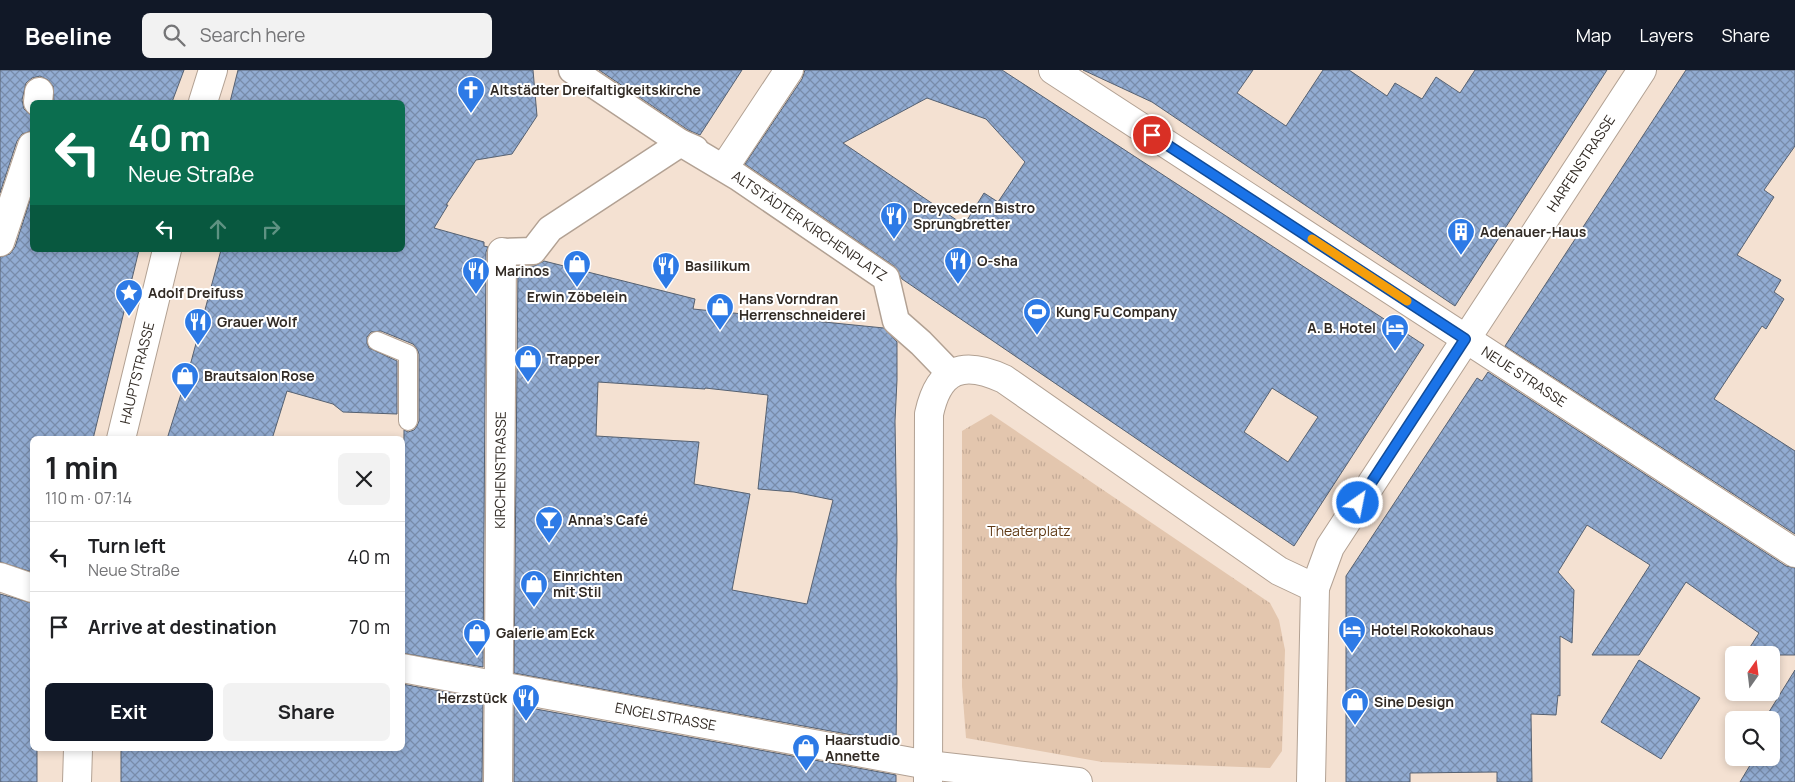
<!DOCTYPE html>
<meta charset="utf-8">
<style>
:root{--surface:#fff;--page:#f2f2f2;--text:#202124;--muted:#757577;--line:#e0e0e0;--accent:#111827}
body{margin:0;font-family:Manrope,sans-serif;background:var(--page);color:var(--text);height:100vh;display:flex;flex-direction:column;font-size:19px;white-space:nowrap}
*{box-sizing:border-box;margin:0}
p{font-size:16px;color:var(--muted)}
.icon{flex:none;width:28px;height:28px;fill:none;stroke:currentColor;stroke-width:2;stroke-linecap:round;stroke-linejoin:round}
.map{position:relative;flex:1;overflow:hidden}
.panel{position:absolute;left:30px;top:366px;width:375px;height:315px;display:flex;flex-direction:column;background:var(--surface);border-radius:8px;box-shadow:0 2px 8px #0003}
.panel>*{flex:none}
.hud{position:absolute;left:30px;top:30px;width:375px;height:152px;border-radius:8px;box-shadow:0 2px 8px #0003;background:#0b6e4f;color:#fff;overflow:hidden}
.needle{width:32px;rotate:14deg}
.controls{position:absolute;left:1725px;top:576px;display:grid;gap:10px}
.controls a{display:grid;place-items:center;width:55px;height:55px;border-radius:8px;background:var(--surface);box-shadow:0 2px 8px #0003;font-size:25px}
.pin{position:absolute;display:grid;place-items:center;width:42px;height:42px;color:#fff;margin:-21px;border:2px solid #fff;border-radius:50%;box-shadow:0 1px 5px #0007}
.me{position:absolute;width:55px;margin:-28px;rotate:33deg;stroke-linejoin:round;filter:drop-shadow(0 0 4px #0008)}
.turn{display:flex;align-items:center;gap:18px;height:105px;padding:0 15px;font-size:22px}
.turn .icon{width:65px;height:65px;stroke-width:2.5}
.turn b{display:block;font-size:35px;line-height:42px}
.lanes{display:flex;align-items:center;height:48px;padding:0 15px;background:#0003;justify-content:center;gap:25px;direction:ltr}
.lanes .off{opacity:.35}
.round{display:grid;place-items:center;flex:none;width:52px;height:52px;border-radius:8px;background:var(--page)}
.overview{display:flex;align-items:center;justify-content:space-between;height:85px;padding:0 15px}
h1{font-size:30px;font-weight:700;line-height:38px}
.primary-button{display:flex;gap:10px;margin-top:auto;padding:10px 15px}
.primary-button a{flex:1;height:58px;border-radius:8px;background:var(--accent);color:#fff;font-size:20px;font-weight:700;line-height:58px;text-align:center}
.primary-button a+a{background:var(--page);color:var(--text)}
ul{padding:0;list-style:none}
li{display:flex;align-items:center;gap:15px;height:70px;padding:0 15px;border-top:1px solid var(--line)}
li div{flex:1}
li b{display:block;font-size:19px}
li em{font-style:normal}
header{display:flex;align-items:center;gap:30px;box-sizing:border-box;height:70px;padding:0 25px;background:var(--accent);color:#fff}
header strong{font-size:24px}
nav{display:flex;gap:28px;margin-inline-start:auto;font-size:18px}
.search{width:350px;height:45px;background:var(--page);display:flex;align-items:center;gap:12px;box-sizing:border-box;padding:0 18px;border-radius:8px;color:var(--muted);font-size:19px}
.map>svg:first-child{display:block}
.park{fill:url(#park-tufts)}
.building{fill:url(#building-cross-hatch);stroke:#566171;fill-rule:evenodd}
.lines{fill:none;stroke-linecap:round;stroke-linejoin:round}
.service-casing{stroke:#b2a193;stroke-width:20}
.pedestrian-casing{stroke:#b2a193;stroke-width:29}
.minor-casing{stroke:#b2a193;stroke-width:30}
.tertiary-casing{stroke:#b2a193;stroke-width:30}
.service{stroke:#fff;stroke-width:18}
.pedestrian{stroke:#fff;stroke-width:26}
.minor{stroke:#fff;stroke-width:28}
.tertiary{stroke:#fff;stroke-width:28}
.route-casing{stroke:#114b97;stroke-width:12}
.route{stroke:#1a73e8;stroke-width:9}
.slow{stroke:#f59e0b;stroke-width:9}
.labels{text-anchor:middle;stroke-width:4;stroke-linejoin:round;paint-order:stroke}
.poi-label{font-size:14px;font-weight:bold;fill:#322b25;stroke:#fff;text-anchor:start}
.street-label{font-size:14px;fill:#322b25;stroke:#fff}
.park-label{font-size:14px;fill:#5f3914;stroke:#fff}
</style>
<header>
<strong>Beeline</strong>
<div class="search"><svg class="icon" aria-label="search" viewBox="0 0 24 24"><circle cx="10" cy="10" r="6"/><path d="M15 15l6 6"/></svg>Search here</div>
<nav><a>Map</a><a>Layers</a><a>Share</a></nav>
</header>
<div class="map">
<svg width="1795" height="712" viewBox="0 0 1795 712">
<defs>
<pattern id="park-tufts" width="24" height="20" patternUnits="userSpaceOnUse" patternTransform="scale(1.25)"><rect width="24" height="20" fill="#e3c6ae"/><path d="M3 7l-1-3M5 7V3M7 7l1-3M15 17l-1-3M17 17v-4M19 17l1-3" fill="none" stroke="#c3aa96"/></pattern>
<pattern id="building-cross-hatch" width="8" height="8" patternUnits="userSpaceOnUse" patternTransform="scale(1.25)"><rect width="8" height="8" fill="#92acd2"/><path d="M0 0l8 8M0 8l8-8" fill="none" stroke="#788caa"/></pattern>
</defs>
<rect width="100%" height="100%" fill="#f4e1d2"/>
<polygon class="park" points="991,344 1270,533 1279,550 1285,580 1282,681 1270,698 1102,692 966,668 962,616 962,361"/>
<g class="building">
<polygon points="0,0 184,0 172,32 54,32 53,16 48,10 40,6 32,8 26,13 22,30 24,39 32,46 32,61 22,64 17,71 0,123"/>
<polygon points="238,0 533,0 537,46 512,84 476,90 446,135 448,135 434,158 484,172 484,176 488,177 486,182 483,597 402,583 404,360 408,362 414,360 417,356 419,351 419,284 417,279 413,274 381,261 371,262 367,267 367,273 369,278 397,291 397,344 343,342 333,334 287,321 272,369 167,369 191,292 221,180 402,180 402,32 230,32"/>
<polygon points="599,0 742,0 700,65 688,60"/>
<path d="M805,0H1002L1424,275L1294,476L902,209L894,196L745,94L802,9ZM927,28L986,49L1025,92L998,132L984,123L964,155L843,73ZM1272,318L1318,347L1288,392L1244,362Z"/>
<polygon points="1083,0 1253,0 1237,23 1286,56 1323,0 1349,0 1387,26 1395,13 1422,29 1436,7 1460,23 1475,0 1607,0 1455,236 1152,32"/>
<polygon points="1686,0 1795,0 1795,76 1764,120 1774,127 1737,185 1781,210 1774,222 1784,229 1766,259 1762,256 1714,329 1795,381 1795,464 1505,276"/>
<polygon points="32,124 32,180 139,180 93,369 32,369 32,502 0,492 0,187 10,184 15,177"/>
<path d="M544,191L695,229L693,239L884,258L897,272V310L895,351L897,470L896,511L897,611L896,673L514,603L518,197L534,196ZM598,312L705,319V318L768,325L758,419L794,422L833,430L807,534L732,520L750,424L694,414L699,372L596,366Z"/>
<polygon points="1488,302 1786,496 1795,498 1795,585 1745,585 1759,563 1686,512 1639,585 1592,585 1650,495 1587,455 1558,502 1574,520 1572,573 1560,566 1560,626 1558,625 1556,645 1531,644 1532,712 1497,712 1497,702 1410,703 1410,712 1346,712 1346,506 1477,308 1482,311"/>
<polygon points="0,524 32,533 32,679 37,679 37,712 0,712"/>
<polygon points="1639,590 1700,628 1661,689 1601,652"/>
<polygon points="1795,600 1795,712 1740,712 1752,692 1745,688 1771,688 1771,650 1764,650"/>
<polygon points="402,614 483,629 482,712 121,712 121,679 402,679"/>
<polygon points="514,635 896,705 896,712 514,712"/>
</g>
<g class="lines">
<defs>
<polyline id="service" points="377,271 408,284 408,351"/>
<g id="pedestrian">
<path id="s1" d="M572,0L681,73L738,107L886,208L896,251L921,273L950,303"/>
<polyline points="502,182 533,181 550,159 681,73 695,79"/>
</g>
<g id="minor">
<polyline points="38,32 39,22"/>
<polyline points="203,32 213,0"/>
<polyline points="728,92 789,0"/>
<polyline points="0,172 32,76"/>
<path id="s2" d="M121,369L167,180"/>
<polyline points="0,507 32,518"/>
<path id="s3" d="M402,598L928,695L1078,712"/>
<polyline points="77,712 78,679"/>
<path id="s4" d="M498,712L502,182"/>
<path d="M928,712L929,344C939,298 963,290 1004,309L1279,501L1315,518"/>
<path id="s5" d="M1311,712L1315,518L1330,477L1642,0"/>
</g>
<g id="tertiary">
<path id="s6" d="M1053,0L1795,483"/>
</g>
</defs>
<use href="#service" class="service-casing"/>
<use href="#pedestrian" class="pedestrian-casing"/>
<use href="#minor" class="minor-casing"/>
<use href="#tertiary" class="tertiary-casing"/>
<use href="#service" class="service"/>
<use href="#pedestrian" class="pedestrian"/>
<use href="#minor" class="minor"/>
<use href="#tertiary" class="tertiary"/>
</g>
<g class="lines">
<defs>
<polyline id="route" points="1152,65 1465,269 1358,433"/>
</defs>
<use href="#route" class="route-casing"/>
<use href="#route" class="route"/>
<polyline class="slow" points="1312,169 1407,231"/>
</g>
<defs>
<symbol id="church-pin" viewBox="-11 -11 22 30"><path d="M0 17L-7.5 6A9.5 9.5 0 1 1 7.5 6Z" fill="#2d7ae6" stroke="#fff"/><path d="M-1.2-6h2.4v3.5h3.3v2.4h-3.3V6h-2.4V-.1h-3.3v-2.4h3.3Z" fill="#fff"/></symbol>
<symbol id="restaurant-pin" viewBox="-11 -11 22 30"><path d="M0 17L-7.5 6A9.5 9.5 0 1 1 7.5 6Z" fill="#2d7ae6" stroke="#fff"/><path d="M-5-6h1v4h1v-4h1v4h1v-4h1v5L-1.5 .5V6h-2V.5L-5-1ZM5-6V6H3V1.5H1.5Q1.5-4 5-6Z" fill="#fff"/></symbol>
<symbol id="building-pin" viewBox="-11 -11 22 30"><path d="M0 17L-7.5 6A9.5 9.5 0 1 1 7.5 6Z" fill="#2d7ae6" stroke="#fff"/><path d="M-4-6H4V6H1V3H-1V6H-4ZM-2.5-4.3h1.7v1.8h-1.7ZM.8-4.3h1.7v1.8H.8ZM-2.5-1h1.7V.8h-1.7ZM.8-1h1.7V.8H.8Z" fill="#fff"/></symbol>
<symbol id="shop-pin" viewBox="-11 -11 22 30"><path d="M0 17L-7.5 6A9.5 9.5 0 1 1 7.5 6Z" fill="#2d7ae6" stroke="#fff"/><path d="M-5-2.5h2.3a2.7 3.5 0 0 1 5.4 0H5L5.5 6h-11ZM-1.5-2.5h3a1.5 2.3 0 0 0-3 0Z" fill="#fff"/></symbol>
<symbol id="sight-pin" viewBox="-11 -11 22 30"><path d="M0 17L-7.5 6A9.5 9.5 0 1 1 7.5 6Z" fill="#2d7ae6" stroke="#fff"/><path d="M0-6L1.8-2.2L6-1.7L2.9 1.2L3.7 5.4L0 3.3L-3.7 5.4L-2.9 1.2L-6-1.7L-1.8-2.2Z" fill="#fff"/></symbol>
<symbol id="stadium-pin" viewBox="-11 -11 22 30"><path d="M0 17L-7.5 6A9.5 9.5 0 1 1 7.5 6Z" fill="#2d7ae6" stroke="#fff"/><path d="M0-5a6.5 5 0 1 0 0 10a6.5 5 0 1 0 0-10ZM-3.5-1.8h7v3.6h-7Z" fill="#fff"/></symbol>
<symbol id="hotel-pin" viewBox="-11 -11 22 30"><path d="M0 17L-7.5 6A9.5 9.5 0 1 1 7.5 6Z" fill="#2d7ae6" stroke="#fff"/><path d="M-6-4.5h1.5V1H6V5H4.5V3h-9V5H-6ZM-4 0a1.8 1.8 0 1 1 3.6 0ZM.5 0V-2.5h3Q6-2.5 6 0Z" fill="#fff"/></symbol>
<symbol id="bar-pin" viewBox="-11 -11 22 30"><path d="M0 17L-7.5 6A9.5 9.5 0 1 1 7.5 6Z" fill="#2d7ae6" stroke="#fff"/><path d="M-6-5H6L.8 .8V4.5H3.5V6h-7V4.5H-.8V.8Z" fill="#fff"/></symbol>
</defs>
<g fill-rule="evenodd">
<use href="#church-pin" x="455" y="4" width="32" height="43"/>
<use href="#restaurant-pin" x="878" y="130" width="32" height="43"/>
<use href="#building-pin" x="1445" y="146" width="32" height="43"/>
<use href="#restaurant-pin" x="942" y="175" width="32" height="43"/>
<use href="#shop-pin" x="561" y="178" width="32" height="43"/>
<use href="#restaurant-pin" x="650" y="180" width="32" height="43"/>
<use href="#restaurant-pin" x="460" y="185" width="32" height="43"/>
<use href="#sight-pin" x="113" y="207" width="32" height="43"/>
<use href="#shop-pin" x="704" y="221" width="32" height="43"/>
<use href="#stadium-pin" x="1021" y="226" width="32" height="43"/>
<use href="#restaurant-pin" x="182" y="236" width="32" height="43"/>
<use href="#hotel-pin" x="1379" y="242" width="32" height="43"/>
<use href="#shop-pin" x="512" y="273" width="32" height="43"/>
<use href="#shop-pin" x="169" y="290" width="32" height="43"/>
<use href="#bar-pin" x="533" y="434" width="32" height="43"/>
<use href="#shop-pin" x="518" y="498" width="32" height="43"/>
<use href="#hotel-pin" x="1336" y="544" width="32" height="43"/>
<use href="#shop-pin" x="461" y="547" width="32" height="43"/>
<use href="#restaurant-pin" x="510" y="612" width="32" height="43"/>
<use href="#shop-pin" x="1339" y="616" width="32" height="43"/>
<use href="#shop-pin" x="790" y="662" width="32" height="43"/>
</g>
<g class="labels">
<g class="poi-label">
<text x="490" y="25">Altstädter Dreifaltigkeitskirche</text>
<text x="913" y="143">Dreycedern Bistro<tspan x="913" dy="16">Sprungbretter</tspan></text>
<text x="1480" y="167">Adenauer-Haus</text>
<text x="977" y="196">O-sha</text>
<text x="685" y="201">Basilikum</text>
<text x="495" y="206">Marinos</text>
<text x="148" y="228">Adolf Dreifuss</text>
<text x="577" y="232" text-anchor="middle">Erwin Zöbelein</text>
<text x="739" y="234">Hans Vorndran<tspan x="739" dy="16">Herrenschneiderei</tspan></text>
<text x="1056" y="247">Kung Fu Company</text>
<text x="217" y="257">Grauer Wolf</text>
<text x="1376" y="263" text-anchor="end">A. B. Hotel</text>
<text x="547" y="294">Trapper</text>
<text x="204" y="311">Brautsalon Rose</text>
<text x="568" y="455">Anna's Café</text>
<text x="553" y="511">Einrichten<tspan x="553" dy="16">mit Stil</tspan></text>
<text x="1371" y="565">Hotel Rokokohaus</text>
<text x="496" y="568">Galerie am Eck</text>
<text x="507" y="633" text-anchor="end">Herzstück</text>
<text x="1374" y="637">Sine Design</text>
<text x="825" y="675">Haarstudio<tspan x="825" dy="16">Annette</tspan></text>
</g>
<g class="street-label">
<text dy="5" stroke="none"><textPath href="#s5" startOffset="696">HARFENSTRASSE</textPath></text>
<text dy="5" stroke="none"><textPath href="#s1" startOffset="284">ALTSTÄDTER KIRCHENPLATZ</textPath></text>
<text dy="5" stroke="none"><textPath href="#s2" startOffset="68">HAUPTSTRASSE</textPath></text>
<text dy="5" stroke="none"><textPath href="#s6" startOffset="562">NEUE STRASSE</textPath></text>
<text dy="5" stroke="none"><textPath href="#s4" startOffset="312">KIRCHENSTRASSE</textPath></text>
<text dy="5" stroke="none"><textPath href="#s3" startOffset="268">ENGELSTRASSE</textPath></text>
</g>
<g class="park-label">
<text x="1029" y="466">Theaterplatz</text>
</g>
</g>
</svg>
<div class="controls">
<a><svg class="needle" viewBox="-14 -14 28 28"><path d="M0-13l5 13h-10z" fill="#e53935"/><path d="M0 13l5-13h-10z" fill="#757577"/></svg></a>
<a><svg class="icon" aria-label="search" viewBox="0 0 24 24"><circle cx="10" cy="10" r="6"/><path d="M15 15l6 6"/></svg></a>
</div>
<div class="pin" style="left:1152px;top:65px;background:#d93025"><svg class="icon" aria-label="arrive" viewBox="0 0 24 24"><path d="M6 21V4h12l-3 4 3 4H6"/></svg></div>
<svg class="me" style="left:1358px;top:433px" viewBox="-20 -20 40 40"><circle r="17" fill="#1a73e8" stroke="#fff" stroke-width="3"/><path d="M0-11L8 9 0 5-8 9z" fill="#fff"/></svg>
<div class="hud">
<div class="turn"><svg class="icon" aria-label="left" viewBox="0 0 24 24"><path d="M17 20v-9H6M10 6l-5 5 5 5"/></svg><div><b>40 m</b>Neue Straße</div></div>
<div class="lanes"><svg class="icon" aria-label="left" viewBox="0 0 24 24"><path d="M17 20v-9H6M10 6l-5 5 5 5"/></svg><svg class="icon off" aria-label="ahead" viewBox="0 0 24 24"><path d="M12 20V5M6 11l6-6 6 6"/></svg><svg class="icon off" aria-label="right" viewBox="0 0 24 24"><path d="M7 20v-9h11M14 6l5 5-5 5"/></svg></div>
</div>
<section class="panel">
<div class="overview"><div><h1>1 min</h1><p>110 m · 07:14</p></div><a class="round"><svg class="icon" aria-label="close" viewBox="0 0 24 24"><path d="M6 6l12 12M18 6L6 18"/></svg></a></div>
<ul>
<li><svg class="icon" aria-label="left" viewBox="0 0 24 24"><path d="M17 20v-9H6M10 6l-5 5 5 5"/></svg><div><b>Turn left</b><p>Neue Straße</p></div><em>40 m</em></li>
<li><svg class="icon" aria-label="arrive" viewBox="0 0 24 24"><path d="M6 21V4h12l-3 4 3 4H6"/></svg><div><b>Arrive at destination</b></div><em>70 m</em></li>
</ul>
<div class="primary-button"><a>Exit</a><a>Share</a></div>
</section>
</div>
